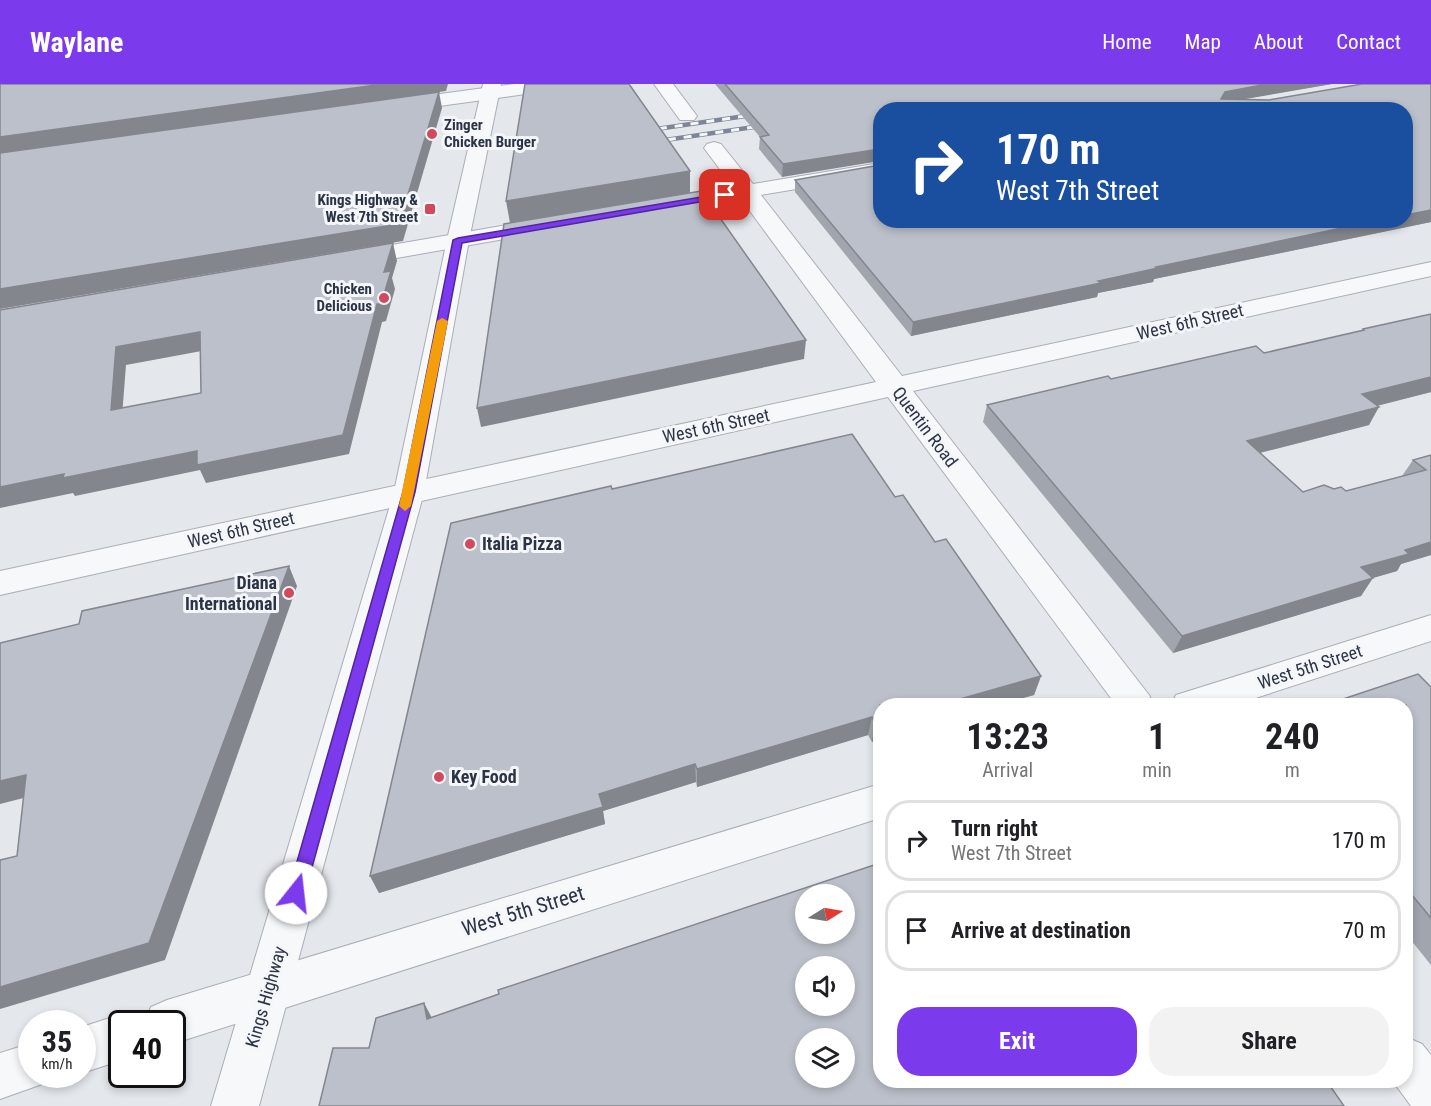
<!DOCTYPE html>
<style>
:root{--surface:#fff;--page:#f2f2f2;--text:#202124;--muted:#757577;--line:#e0e0e0;--accent:#7c3aed}
body{margin:0;font-family:"Roboto Condensed",sans-serif;background:var(--page);color:var(--text);height:100vh;display:flex;flex-direction:column;font-size:22px;white-space:nowrap}
*{box-sizing:border-box;margin:0}
p{font-size:20px;color:var(--muted)}
.icon{flex:none;width:33px;height:33px;fill:none;stroke:currentColor;stroke-width:2;stroke-linecap:round;stroke-linejoin:round}
.map{position:relative;flex:1;overflow:hidden}
.drawer{position:absolute;left:873px;top:614px;width:540px;height:390px;display:flex;flex-direction:column;background:var(--surface);border-radius:24px;box-shadow:0 3px 9px #0003}
.drawer>*{flex:none}
.banner{position:absolute;left:873px;top:18px;width:540px;height:126px;border-radius:24px;box-shadow:0 3px 9px #0003;background:#1a4fa0;color:#fff;overflow:hidden}
.needle{width:39px;rotate:79deg}
.buttons{position:absolute;left:795px;top:800px;display:grid;gap:12px}
.buttons a{display:grid;place-items:center;width:60px;height:60px;border-radius:50%;background:var(--surface);box-shadow:0 3px 9px #0003;font-size:30px}
.speed{position:absolute;left:18px;top:926px;display:flex;gap:12px;font-size:30px;font-weight:700;text-align:center}
.speed>*{display:grid;place-content:center;width:78px;height:78px;border-radius:50%;background:var(--surface);box-shadow:0 3px 9px #0003;line-height:1}
.speed small{font-size:15px;font-weight:400}
.speed .limit{border:3px solid #111;border-radius:9px;background:#fff;color:#111}
.pin{position:absolute;display:grid;place-items:center;width:51px;height:51px;color:#fff;margin:-26px;border-radius:12px;box-shadow:0 3px 9px #0006}
.me{position:absolute;width:66px;margin:-33px;rotate:16deg;stroke-linejoin:round;filter:drop-shadow(0 0 4px #0008)}
.turn{display:flex;align-items:center;gap:21px;height:126px;padding:0 24px;font-size:27px}
.turn .icon{width:78px;height:78px;stroke-width:2.5}
.turn b{display:block;font-size:42px;line-height:51px}
.eta{display:flex;justify-content:space-evenly;align-items:center;height:102px;text-align:center}
.eta b{font-size:36px;font-weight:700;line-height:42px}
.action{display:flex;gap:12px;margin-top:auto;padding:12px 24px}
.action a{flex:1;height:69px;border-radius:24px;background:var(--accent);color:#fff;font-size:24px;font-weight:700;line-height:69px;text-align:center}
.action a+a{background:var(--page);color:var(--text)}
ul{padding:0;list-style:none}
li{display:flex;align-items:center;gap:18px;height:81px;margin:0 12px 9px;padding:0 12px;border:3px solid var(--line);border-radius:24px}
li div{flex:1}
li b{display:block;font-size:22px}
li em{font-style:normal}
header{display:flex;align-items:center;gap:36px;box-sizing:border-box;height:84px;padding:0 30px;background:var(--accent);color:#fff}
header strong{font-size:28px}
nav{display:flex;gap:33px;margin-inline-start:auto;font-size:21px}
.map>svg:first-child{display:block}
.lines{fill:none;stroke-linecap:round;stroke-linejoin:round}
.minor-casing{stroke:#a9aeb7;stroke-width:2}
.tertiary-casing{stroke:#a9aeb7;stroke-width:2}
.minor{fill:#f7f8fa;fill-rule:evenodd}
.tertiary{fill:#f7f8fa;fill-rule:evenodd}
.rail-casing{stroke:#7d8696;stroke-width:4.5}
.rail{stroke:#f4f6f9;stroke-width:3;stroke-dasharray:8;stroke-linecap:butt}
.wall{fill:#a1a5ae}
.shaded-wall{fill:#83868d}
.building{fill:#bbc0ca;stroke:#83868d;stroke-width:1.5;fill-rule:evenodd}
.route{fill:#7c3aed;stroke:#51269a;stroke-width:1.5}
.slow{fill:#f59e0b}
.poi-dot{fill:#d1495b;stroke:#f4f6f9;stroke-width:2}
.labels{text-anchor:middle;stroke-width:6;stroke-linejoin:round;paint-order:stroke}
.far-poi-label{font-size:15px;font-weight:bold;fill:#2b3445;stroke:#f4f6f9;text-anchor:end}
.street-label{font-size:18px;fill:#2b3445;stroke:#f4f6f9}
.poi-label{font-size:18px;font-weight:bold;fill:#2b3445;stroke:#f4f6f9;text-anchor:start}
.near-street-label{font-size:21px;fill:#2b3445;stroke:#f4f6f9}
</style>
<header>
<strong>Waylane</strong>
<nav><a>Home</a><a>Map</a><a>About</a><a>Contact</a></nav>
</header>
<div class="map">
<svg width="1431" height="1022" viewBox="0 0 1431 1022">
<rect width="100%" height="100%" fill="#e4e7ec"/>
<g class="lines">
<defs>
<g id="minor">
<polygon points="514,0 563,0 561,4 554,6 396,28 389,26 386,22 389,18 396,16"/>
<polygon points="654,0 673,0 697,32 694,36 680,36"/>
<polygon points="714,58 721,60 753,100 880,79 880,91 761,111 902,292 1431,178 1431,192 913,307 1149,611 1154,621 1116,621 888,313 0,511 0,487 876,298 741,115 661,129 653,127 650,122 653,117 661,115 733,103 704,64 707,60"/>
<polygon points="548,134 556,136 559,141 556,146 351,182 343,180 339,175 343,170 351,168"/>
<polygon points="1431,531 1431,557 1234,621 1171,621 1176,611"/>
<polygon points="880,700 880,734 172,960 172,939 144,939 151,923 167,916"/>
<polygon points="122,930 139,939 122,939 122,976 82,989 82,943"/>
<polygon points="1406,953 1422,960 1431,971 1431,1022 1411,1022 1392,996 1406,996"/>
<polygon points="32,959 32,990 52,990 48,998 0,1015 0,969"/>
</g>
<polygon id="tertiary" points="483,0 501,0 469,156 424,408 259,1022 211,1022 394,408 447,156"/>
</defs>
<use href="#minor" class="minor-casing"/>
<use href="#tertiary" class="tertiary-casing"/>
<use href="#minor" class="minor"/>
<use href="#tertiary" class="tertiary"/>
<defs>
<g id="rail">
<polyline points="643,47 759,30"/>
<polyline points="652,58 768,41"/>
</g>
</defs>
<use href="#rail" class="rail-casing"/>
<use href="#rail" class="rail"/>
</g>
<g class="wall">
<polygon points="715,0 1332,0 1242,15 1269,16 1431,0 1431,138 1154,195 1153,198 1098,209 1097,213 911,252 795,108 795,96 1406,136 880,26 782,93 759,65 760,53"/>
<polygon points="1431,230 1431,308 1377,322 1369,341 1260,369 1303,408 1334,405 1346,407 1402,392 1413,376 1431,371 1431,471 1401,480 1397,487 1372,494 1361,512 1173,569 983,338 987,321 1111,295 1264,269 1362,247 1363,245"/>
<polygon points="895,413 935,458 1041,592 1034,611 998,621 880,621 880,655 872,658 868,651 697,703 696,698 603,727 605,740 379,809 370,792"/>
<polygon points="1431,603 1431,881 1406,850 1406,621"/>
</g>
<g class="shaded-wall">
<polygon points="383,0 448,0 446,7 0,70 0,53"/>
<polygon points="1267,0 1332,0 1228,18 1221,15 1225,8"/>
<polygon points="439,8 442,24 403,157 0,225 0,205"/>
<polygon points="880,65 880,77 782,93 783,80"/>
<polygon points="690,87 690,109 510,139 506,117"/>
<polygon points="1431,126 1431,138 1154,195 1153,198 1098,209 1097,213 911,252 913,238 1156,183 1380,136 1406,136 1406,131"/>
<polygon points="393,159 397,177 392,194 395,205 386,237 382,238 349,370 206,399 200,386 75,412 73,409 0,424 0,403 64,390 197,367 384,188"/>
<polygon points="200,248 207,266 126,281 121,345 111,326 116,263"/>
<polygon points="806,256 804,275 481,343 477,324"/>
<polygon points="1431,293 1431,308 1352,328 1362,310"/>
<polygon points="1379,323 1369,341 1239,374 1247,357"/>
<polygon points="1431,458 1431,471 1401,480 1397,487 1349,501 1361,483 1405,466"/>
<polygon points="289,482 297,502 165,876 0,925 0,903"/>
<polygon points="1373,494 1361,512 1173,569 1182,552"/>
<polygon points="1041,592 1034,611 998,621 939,621"/>
<polygon points="872,633 868,651 697,703 697,685"/>
<polygon points="880,638 880,655 872,658 875,639"/>
<polygon points="695,680 696,698 603,727 605,740 379,809 370,792 599,710"/>
<polygon points="26,691 43,709 0,720 0,697"/>
<polygon points="424,919 432,934 427,935"/>
</g>
<g class="building">
<polygon points="0,0 383,0 0,53"/>
<polygon points="525,0 629,0 690,87 506,117"/>
<polygon points="725,0 1267,0 1225,8 1221,15 1269,16 1362,0 1431,0 1431,126 1406,131 1406,26 880,26 880,65 783,80 760,53 769,51"/>
<polygon points="439,8 399,140 0,205 0,69"/>
<polygon points="880,81 880,136 1380,136 1156,183 1158,184 1098,197 1101,199 913,238 795,96"/>
<polygon points="701,107 806,256 477,324 504,140"/>
<path d="M393,159L384,188L391,187L381,220H377L343,351L197,381V367L63,394L64,390L0,403V226ZM200,248L201,309L111,326L116,263Z"/>
<polygon points="1431,230 1431,293 1362,310 1379,323 1247,357 1303,408 1324,401 1334,405 1341,403 1346,407 1426,386 1413,376 1431,371 1431,458 1405,466 1409,470 1361,483 1373,494 1182,552 987,321 1108,292 1111,295 1256,262 1264,269 1364,246 1363,245"/>
<polygon points="852,350 895,413 903,411 935,458 946,455 1041,592 939,621 880,621 880,638 875,639 872,633 697,685 695,680 599,710 603,723 370,792 451,439 611,402 612,405"/>
<polygon points="289,482 149,859 0,903 0,776 17,772 26,691 0,697 0,559 79,540 82,527"/>
<polygon points="1418,590 1431,603 1431,834 1406,804 1406,621 1325,621"/>
<path d="M880,779V996H1326L1344,1022H319L333,964H369L376,934L424,919L427,935L499,910L498,906ZM806,810H844V849H806ZM806,882H844V921H806ZM806,954H844V993H806Z"/>
</g>
<polygon class="route" points="725,109 728,110 728,113 462,159 415,408 305,809 302,815 296,817 290,815 288,809 403,408 453,156 458,154"/>
<polygon class="slow" points="442,234 448,237 411,422 405,427 399,422 437,237"/>
<g class="poi-dot">
<circle cx="432" cy="50" r="6"/>
<rect x="424" y="119" width="12" height="12" rx="3"/>
<circle cx="384" cy="214" r="6"/>
<circle cx="470" cy="460" r="6"/>
<circle cx="289" cy="509" r="6"/>
<circle cx="439" cy="693" r="6"/>
</g>
<g class="labels">
<g class="far-poi-label">
<text x="444" y="46" text-anchor="start">Zinger<tspan x="444" dy="17">Chicken Burger</tspan></text>
<text x="418" y="121">Kings Highway &amp;<tspan x="418" dy="17">West 7th Street</tspan></text>
<text x="372" y="210">Chicken<tspan x="372" dy="17">Delicious</tspan></text>
</g>
<g class="street-label">
<text transform="translate(1190 238) rotate(-13)" y="6">West 6th Street</text>
<text transform="translate(716 342) rotate(-12)" y="6">West 6th Street</text>
<text transform="translate(925 343) rotate(53)" y="6">Quentin Road</text>
<text transform="translate(241 446) rotate(-13)" y="6">West 6th Street</text>
<text transform="translate(1310 583) rotate(-18)" y="6">West 5th Street</text>
<text transform="translate(266 913) rotate(-74)" y="6">Kings Highway</text>
</g>
<g class="poi-label">
<text x="482" y="466">Italia Pizza</text>
<text x="277" y="505" text-anchor="end">Diana<tspan x="277" dy="21">International</tspan></text>
<text x="451" y="699">Key Food</text>
</g>
<g class="near-street-label">
<text transform="translate(523 827) rotate(-17)" y="7">West 5th Street</text>
</g>
</g>
</svg>
<div class="buttons">
<a><svg class="needle" viewBox="-14 -14 28 28"><path d="M0-13l5 13h-10z" fill="#e53935"/><path d="M0 13l5-13h-10z" fill="#757577"/></svg></a>
<a><svg class="icon" aria-label="sound" viewBox="0 0 24 24"><path d="M4 9h4l5-4v14l-5-4H4zM17 9q2 3 0 6"/></svg></a>
<a><svg class="icon" aria-label="layers" viewBox="0 0 24 24"><path d="M12 4l9 5-9 5-9-5zM3 14l9 5 9-5"/></svg></a>
</div>
<div class="speed"><div>35<small>km/h</small></div><div class="limit">40</div></div>
<div class="pin" style="left:725px;top:111px;background:#d93025"><svg class="icon" aria-label="arrive" viewBox="0 0 24 24"><path d="M6 21V4h12l-3 4 3 4H6"/></svg></div>
<svg class="me" style="left:296px;top:809px" viewBox="-20 -20 40 40"><circle r="19" fill="#fff"/><path d="M0-13L10 11 0 6-10 11z" fill="#7c3aed"/></svg>
<div class="banner">
<div class="turn"><svg class="icon" aria-label="right" viewBox="0 0 24 24"><path d="M7 20v-9h11M14 6l5 5-5 5"/></svg><div><b>170 m</b>West 7th Street</div></div>
</div>
<section class="drawer">
<div class="eta">
<div><b>13:23</b><p>Arrival</p></div>
<div><b>1</b><p>min</p></div>
<div><b>240</b><p>m</p></div>
</div>
<ul>
<li><svg class="icon" aria-label="right" viewBox="0 0 24 24"><path d="M7 20v-9h11M14 6l5 5-5 5"/></svg><div><b>Turn right</b><p>West 7th Street</p></div><em>170 m</em></li>
<li><svg class="icon" aria-label="arrive" viewBox="0 0 24 24"><path d="M6 21V4h12l-3 4 3 4H6"/></svg><div><b>Arrive at destination</b></div><em>70 m</em></li>
</ul>
<div class="action"><a>Exit</a><a>Share</a></div>
</section>
</div>
